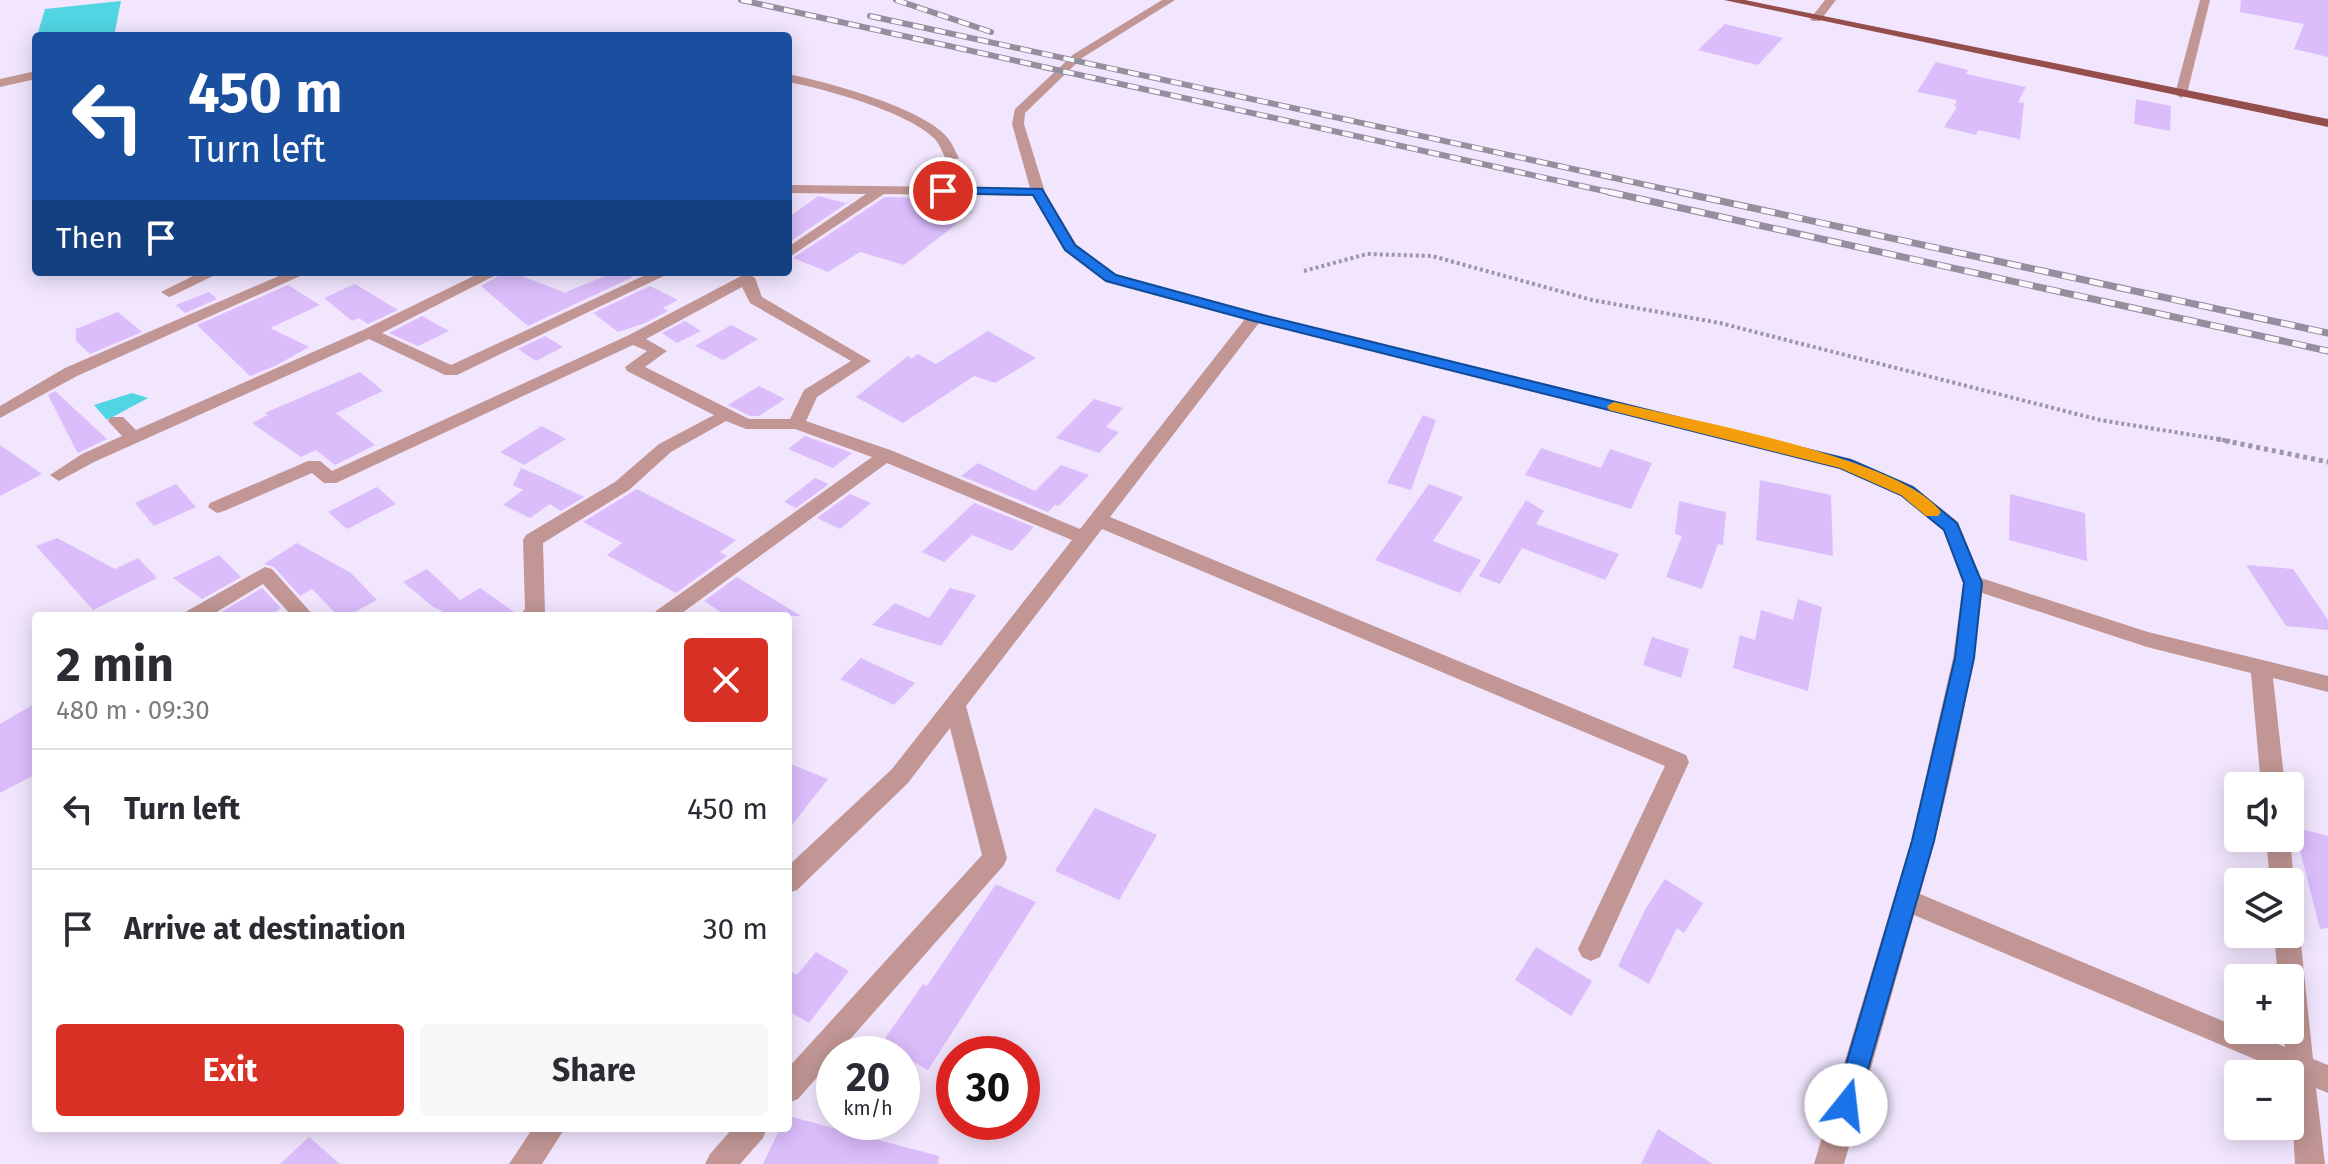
<!DOCTYPE html>
<meta charset="utf-8">
<style>
:root{--surface:#fff;--page:#f7f7f7;--text:#2b2b33;--muted:#7c7c81;--line:#e1e1e2;--accent:#d93025}
body{margin:0;font-family:"Fira Sans",sans-serif;background:var(--page);color:var(--text);height:100vh;display:flex;flex-direction:column;font-size:30px;white-space:nowrap}
*{box-sizing:border-box;margin:0}
p{font-size:26px;color:var(--muted)}
.icon{flex:none;width:44px;height:44px;fill:none;stroke:currentColor;stroke-width:2;stroke-linecap:round;stroke-linejoin:round}
.map{position:relative;flex:1;overflow:hidden}
.drawer{position:absolute;left:32px;top:612px;width:760px;height:520px;display:flex;flex-direction:column;background:var(--surface);border-radius:8px;box-shadow:0 4px 20px #0003}
.drawer>*{flex:none}
.top-card{position:absolute;left:32px;top:32px;width:760px;height:244px;border-radius:8px;box-shadow:0 4px 20px #0003;background:#1a4fa0;color:#fff;overflow:hidden}
.tools{position:absolute;left:2224px;top:772px;display:grid;gap:16px}
.tools a{display:grid;place-items:center;width:80px;height:80px;border-radius:8px;background:var(--surface);box-shadow:0 4px 20px #0003;font-size:40px}
.speed{position:absolute;left:816px;top:1036px;display:flex;gap:16px;font-size:40px;font-weight:700;text-align:center}
.speed>*{display:grid;place-content:center;width:104px;height:104px;border-radius:50%;background:var(--surface);box-shadow:0 4px 20px #0003;line-height:1}
.speed small{font-size:20px;font-weight:400}
.speed .limit{border:12px solid #d22;background:#fff;color:#111}
.pin{position:absolute;display:grid;place-items:center;width:68px;height:68px;color:#fff;margin:-34px;border:4px solid #fff;border-radius:50%;box-shadow:0 2px 8px #0007}
.me{position:absolute;width:88px;margin:-44px;rotate:16deg;stroke-linejoin:round;filter:drop-shadow(0 0 6px #0008)}
.turn{display:flex;align-items:center;gap:28px;height:168px;padding:0 24px;font-size:36px}
.turn .icon{width:104px;height:104px;stroke-width:2.5}
.turn b{display:block;font-size:56px;line-height:68px}
.then{display:flex;align-items:center;height:76px;padding:0 24px;background:#0003;gap:16px;font-size:30px}
.round{display:grid;place-items:center;flex:none;width:84px;height:84px;border-radius:8px;background:var(--page)}
.head{display:flex;align-items:center;justify-content:space-between;height:136px;padding:0 24px}
h1{font-size:48px;font-weight:700;line-height:60px}
.button{display:flex;gap:16px;margin-top:auto;padding:16px 24px}
.button a{flex:1;height:92px;border-radius:8px;background:var(--accent);color:#fff;font-size:32px;font-weight:700;line-height:92px;text-align:center}
.button a+a{background:var(--page);color:var(--text)}
ul{padding:0;list-style:none}
li{display:flex;align-items:center;gap:24px;height:120px;padding:0 24px;border-top:2px solid var(--line)}
li div{flex:1}
li b{display:block;font-size:30px}
li em{font-style:normal}
.map>svg:first-child{display:block}
.water{fill:#52d5e3}
.building{fill:#dbbdfc}
.lines{fill:none;stroke-linecap:round;stroke-linejoin:round}
.path-far1{stroke:#9e96a7;stroke-width:4;stroke-dasharray:3 3;stroke-linecap:butt}
.path{stroke:#9e96a7;stroke-width:5;stroke-dasharray:4 4;stroke-linecap:butt}
.street{fill:#c19694;fill-rule:evenodd}
.primary{fill:#964e4c;fill-rule:evenodd}
.rail-far1-casing{stroke:#958e9e;stroke-width:6}
.rail-casing{stroke:#958e9e;stroke-width:7}
.rail-far1{stroke:#faf8fd;stroke-width:4;stroke-dasharray:11;stroke-linecap:butt}
.rail{stroke:#faf8fd;stroke-width:5;stroke-dasharray:14;stroke-linecap:butt}
.route{fill:#1a73e8;stroke:#114b97;stroke-width:2}
.slow{fill:#f59e0b}
</style>
<div class="map">
<svg width="2328" height="1164" viewBox="0 0 2328 1164">
<rect width="100%" height="100%" fill="#f1e6fe"/>
<g class="water">
<polygon points="121,1 114,36 37,36 45,9"/>
<polygon points="132,393 148,398 107,420 94,405"/>
</g>
<g class="building">
<polygon points="2241,0 2328,0 2328,57 2294,49 2304,24 2240,12"/>
<polygon points="1725,24 1783,38 1758,65 1698,50"/>
<polygon points="1936,62 1968,70 1966,74 2026,87 2018,102 2024,103 2020,139 1978,130 1976,135 1944,127 1957,107 1954,106 1957,100 1917,92"/>
<polygon points="2136,99 2171,106 2170,131 2134,124"/>
<polygon points="818,196 846,203 856,197 788,243 788,218"/>
<polygon points="885,197 924,198 973,211 904,265 860,252 828,272 793,258"/>
<polygon points="505,272 512,272 568,294 566,292 615,272 633,277 528,326 481,286"/>
<polygon points="355,284 398,310 368,324 359,318 352,321 324,298"/>
<polygon points="288,285 320,305 270,328 309,347 277,365 250,376 197,325"/>
<polygon points="650,286 678,300 663,308 668,311 645,323 618,332 593,313"/>
<polygon points="209,292 217,299 185,313 176,305"/>
<polygon points="118,312 142,332 90,354 76,341 76,329"/>
<polygon points="422,316 449,331 418,346 389,333"/>
<polygon points="685,321 701,331 677,343 662,333"/>
<polygon points="731,325 758,339 723,360 695,346"/>
<polygon points="988,331 1036,358 995,383 974,376 903,423 856,397 908,356 911,359 918,354 936,364"/>
<polygon points="545,336 563,347 536,361 518,349"/>
<polygon points="360,372 383,391 336,413 375,445 335,465 316,450 301,457 252,423 268,415 265,413"/>
<polygon points="759,386 785,399 759,416 750,416 728,405"/>
<polygon points="55,391 107,439 78,453 76,450 48,395"/>
<polygon points="1094,399 1123,408 1106,427 1119,432 1099,453 1056,438"/>
<polygon points="1423,415 1436,420 1411,490 1387,483"/>
<polygon points="542,426 566,439 524,465 500,452"/>
<polygon points="805,436 852,453 833,468 788,449"/>
<polygon points="0,445 42,474 0,496"/>
<polygon points="1541,448 1601,468 1610,449 1652,463 1631,509 1525,475"/>
<polygon points="978,463 1035,491 1061,465 1089,475 1059,506 1055,505 1048,512 961,476"/>
<polygon points="521,468 542,477 584,497 561,511 550,504 530,518 503,505 523,490 513,485"/>
<polygon points="815,478 829,484 796,508 784,502"/>
<polygon points="1760,480 1831,495 1833,556 1756,540"/>
<polygon points="176,484 196,507 154,526 135,503"/>
<polygon points="1429,484 1463,497 1433,541 1481,560 1460,593 1375,560"/>
<polygon points="377,487 396,504 347,529 328,512"/>
<polygon points="637,489 736,540 720,552 727,556 676,593 607,555 622,543 583,522"/>
<polygon points="850,494 871,503 840,529 817,518"/>
<polygon points="2010,494 2085,513 2087,561 2009,540"/>
<polygon points="1526,500 1544,511 1536,524 1619,554 1605,580 1522,548 1500,584 1479,576"/>
<polygon points="1679,501 1726,512 1723,545 1718,544 1702,589 1666,577 1682,536 1675,534"/>
<polygon points="974,503 1034,527 1012,551 972,535 944,562 922,552"/>
<polygon points="57,538 115,569 138,558 157,578 93,610 36,546"/>
<polygon points="297,543 351,573 377,600 347,616 338,616 312,589 300,596 274,567 264,564"/>
<polygon points="219,555 241,577 202,599 173,578"/>
<polygon points="2246,565 2293,569 2328,620 2328,630 2286,626"/>
<polygon points="427,569 460,600 480,588 517,614 516,616 435,616 443,611 433,607 403,582"/>
<polygon points="737,577 801,616 727,616 704,601"/>
<polygon points="262,588 281,608 268,616 224,616 220,613"/>
<polygon points="950,588 976,595 941,646 872,625 895,603 929,618"/>
<polygon points="1798,599 1822,607 1808,691 1733,668 1740,635 1755,640 1761,610 1793,620"/>
<polygon points="1652,637 1689,649 1681,678 1643,665"/>
<polygon points="861,658 915,683 894,705 840,679"/>
<polygon points="36,703 36,774 0,793 0,724"/>
<polygon points="788,763 828,779 788,830"/>
<polygon points="1095,808 1157,835 1119,900 1055,871"/>
<polygon points="2294,827 2328,836 2328,928 2320,929"/>
<polygon points="1665,879 1703,903 1684,933 1677,928 1649,984 1618,966 1646,908"/>
<polygon points="996,884 1036,902 928,1070 881,1044 923,984 927,986"/>
<polygon points="1536,947 1592,981 1571,1016 1515,980"/>
<polygon points="816,952 849,971 809,1023 788,1011 788,970 797,975"/>
<polygon points="788,1116 939,1156 938,1164 763,1164 780,1128 788,1128"/>
<polygon points="1658,1129 1713,1164 1641,1164"/>
<polygon points="309,1137 340,1164 280,1164"/>
</g>
<g class="lines">
<polyline class="path-far1" points="1304,271 1367,254 1432,256 1592,300 1720,323 2100,420 2230,441"/>
<polyline class="path" points="2217,439 2328,462"/>
<g class="street">
<path d="M1162,0H1175L1082,58L1025,113L1024,124L1045,192L1076,244L1116,275L1260,314L1852,460L1914,487L1958,522L1981,578L2148,632L2328,676V692L2273,678L2285,786H2261L2251,673L2147,647L1982,593C1970,695 1948,796 1920,894L2285,1047L2283,1030H2290V978H2278L2274,934H2290V924L2296,926L2300,934L2313,1059L2328,1065V1093L2316,1088L2325,1164H2295L2290,1074L1914,915L1844,1164H1814L1911,841L1953,658L1963,583L1943,530L1900,495L1840,468L1259,323L1110,517L1686,755L1689,762L1600,957L1591,961L1582,957L1578,949L1665,766L1102,529L966,706L1007,858L1004,865L837,1054H834V1058L798,1099L788,1103V1068L982,855L950,728L908,783L797,890L788,893V866L892,769L1072,540L887,463L678,616H653L656,611L872,457L795,429H746L726,421L671,452L629,490L543,543L545,613L544,616H519L525,609L523,540L526,535L615,482L659,444L714,415L627,371L625,367L647,351L633,345L336,483H324L312,473L224,511L217,513L208,507L210,503L308,461H320L332,471L627,336L747,273L755,278L762,297L871,361L817,397L806,421L893,451L1080,529L1245,319L1106,281L1065,250L1033,196L884,194L788,258V247L866,194L788,193V185L1030,188L1012,124L1015,109L1074,54ZM742,287L750,303L851,361L804,390L790,419H749L645,367L667,351L646,339Z"/>
<polygon points="1825,0 1836,0 1820,21 1812,21 1810,19"/>
<polygon points="2200,0 2210,0 2187,94 2181,98 2175,94"/>
<polygon points="36,71 36,79 0,87 0,79"/>
<path d="M788,74C827,82 920,107 946,136C952,142 955,151 959,158L947,161C943,154 940,145 935,139C908,112 826,89 788,82Z"/>
<polygon points="201,272 221,272 174,295 169,297 161,292"/>
<polygon points="288,272 309,272 77,376 0,418 0,406 65,368"/>
<polygon points="482,272 502,272 382,333 451,365 652,272 672,272 457,375 445,375 369,339 94,462 59,481 50,475 82,454 122,436 108,421 111,417 123,417 136,430 363,330"/>
<polygon points="265,567 272,569 314,616 292,616 263,584 210,616 184,616 187,611"/>
<polygon points="2266,838 2290,838 2294,882 2291,890 2290,882 2270,882"/>
<polygon points="533,1128 565,1128 542,1164 509,1164"/>
<polygon points="733,1128 767,1128 763,1138 740,1164 705,1164 710,1154"/>
</g>
<polygon class="primary" points="1724,0 1745,0 2328,119 2328,127"/>
<defs>
<g id="rail-far1">
<polyline points="741,0 1618,194"/>
<polyline points="896,0 991,32"/>
<polyline points="870,16 1688,194"/>
</g>
<g id="rail">
<polyline points="1609,192 2328,351"/>
<polyline points="1679,192 2328,333"/>
</g>
</defs>
<use href="#rail-far1" class="rail-far1-casing"/>
<use href="#rail" class="rail-casing"/>
<use href="#rail-far1" class="rail-far1"/>
<use href="#rail" class="rail"/>
</g>
<polygon class="route" points="943,187 1042,189 1075,245 1116,275 1259,314 1851,460 1913,487 1957,523 1982,583 1974,658 1934,841 1855,1114 1846,1118 1837,1114 1834,1105 1912,841 1955,658 1964,583 1944,530 1901,495 1840,468 1250,320 1106,281 1065,250 1033,195 939,193 939,188"/>
<path class="slow" d="M1614,402C1685,419 1902,458 1941,512L1938,516H1926L1901,495L1840,468L1609,410L1607,406Z"/>
</svg>
<div class="tools">
<a><svg class="icon" aria-label="sound" viewBox="0 0 24 24"><path d="M4 9h4l5-4v14l-5-4H4zM17 9q2 3 0 6"/></svg></a>
<a><svg class="icon" aria-label="layers" viewBox="0 0 24 24"><path d="M12 4l9 5-9 5-9-5zM3 14l9 5 9-5"/></svg></a>
<a>+</a>
<a>−</a>
</div>
<div class="speed"><div>20<small>km/h</small></div><div class="limit">30</div></div>
<div class="pin" style="left:943px;top:191px;background:#d93025"><svg class="icon" aria-label="arrive" viewBox="0 0 24 24"><path d="M6 21V4h12l-3 4 3 4H6"/></svg></div>
<svg class="me" style="left:1846px;top:1105px" viewBox="-20 -20 40 40"><circle r="19" fill="#fff"/><path d="M0-13L10 11 0 6-10 11z" fill="#1a73e8"/></svg>
<div class="top-card">
<div class="turn"><svg class="icon" aria-label="left" viewBox="0 0 24 24"><path d="M17 20v-9H6M10 6l-5 5 5 5"/></svg><div><b>450 m</b>Turn left</div></div>
<div class="then">Then<svg class="icon" aria-label="arrive" viewBox="0 0 24 24"><path d="M6 21V4h12l-3 4 3 4H6"/></svg></div>
</div>
<section class="drawer">
<div class="head"><div><h1>2 min</h1><p>480 m · 09:30</p></div><a class="round" style="background:#d93025;color:#fff"><svg class="icon" aria-label="close" viewBox="0 0 24 24"><path d="M6 6l12 12M18 6L6 18"/></svg></a></div>
<ul>
<li><svg class="icon" aria-label="left" viewBox="0 0 24 24"><path d="M17 20v-9H6M10 6l-5 5 5 5"/></svg><div><b>Turn left</b></div><em>450 m</em></li>
<li><svg class="icon" aria-label="arrive" viewBox="0 0 24 24"><path d="M6 21V4h12l-3 4 3 4H6"/></svg><div><b>Arrive at destination</b></div><em>30 m</em></li>
</ul>
<div class="button"><a>Exit</a><a>Share</a></div>
</section>
</div>
